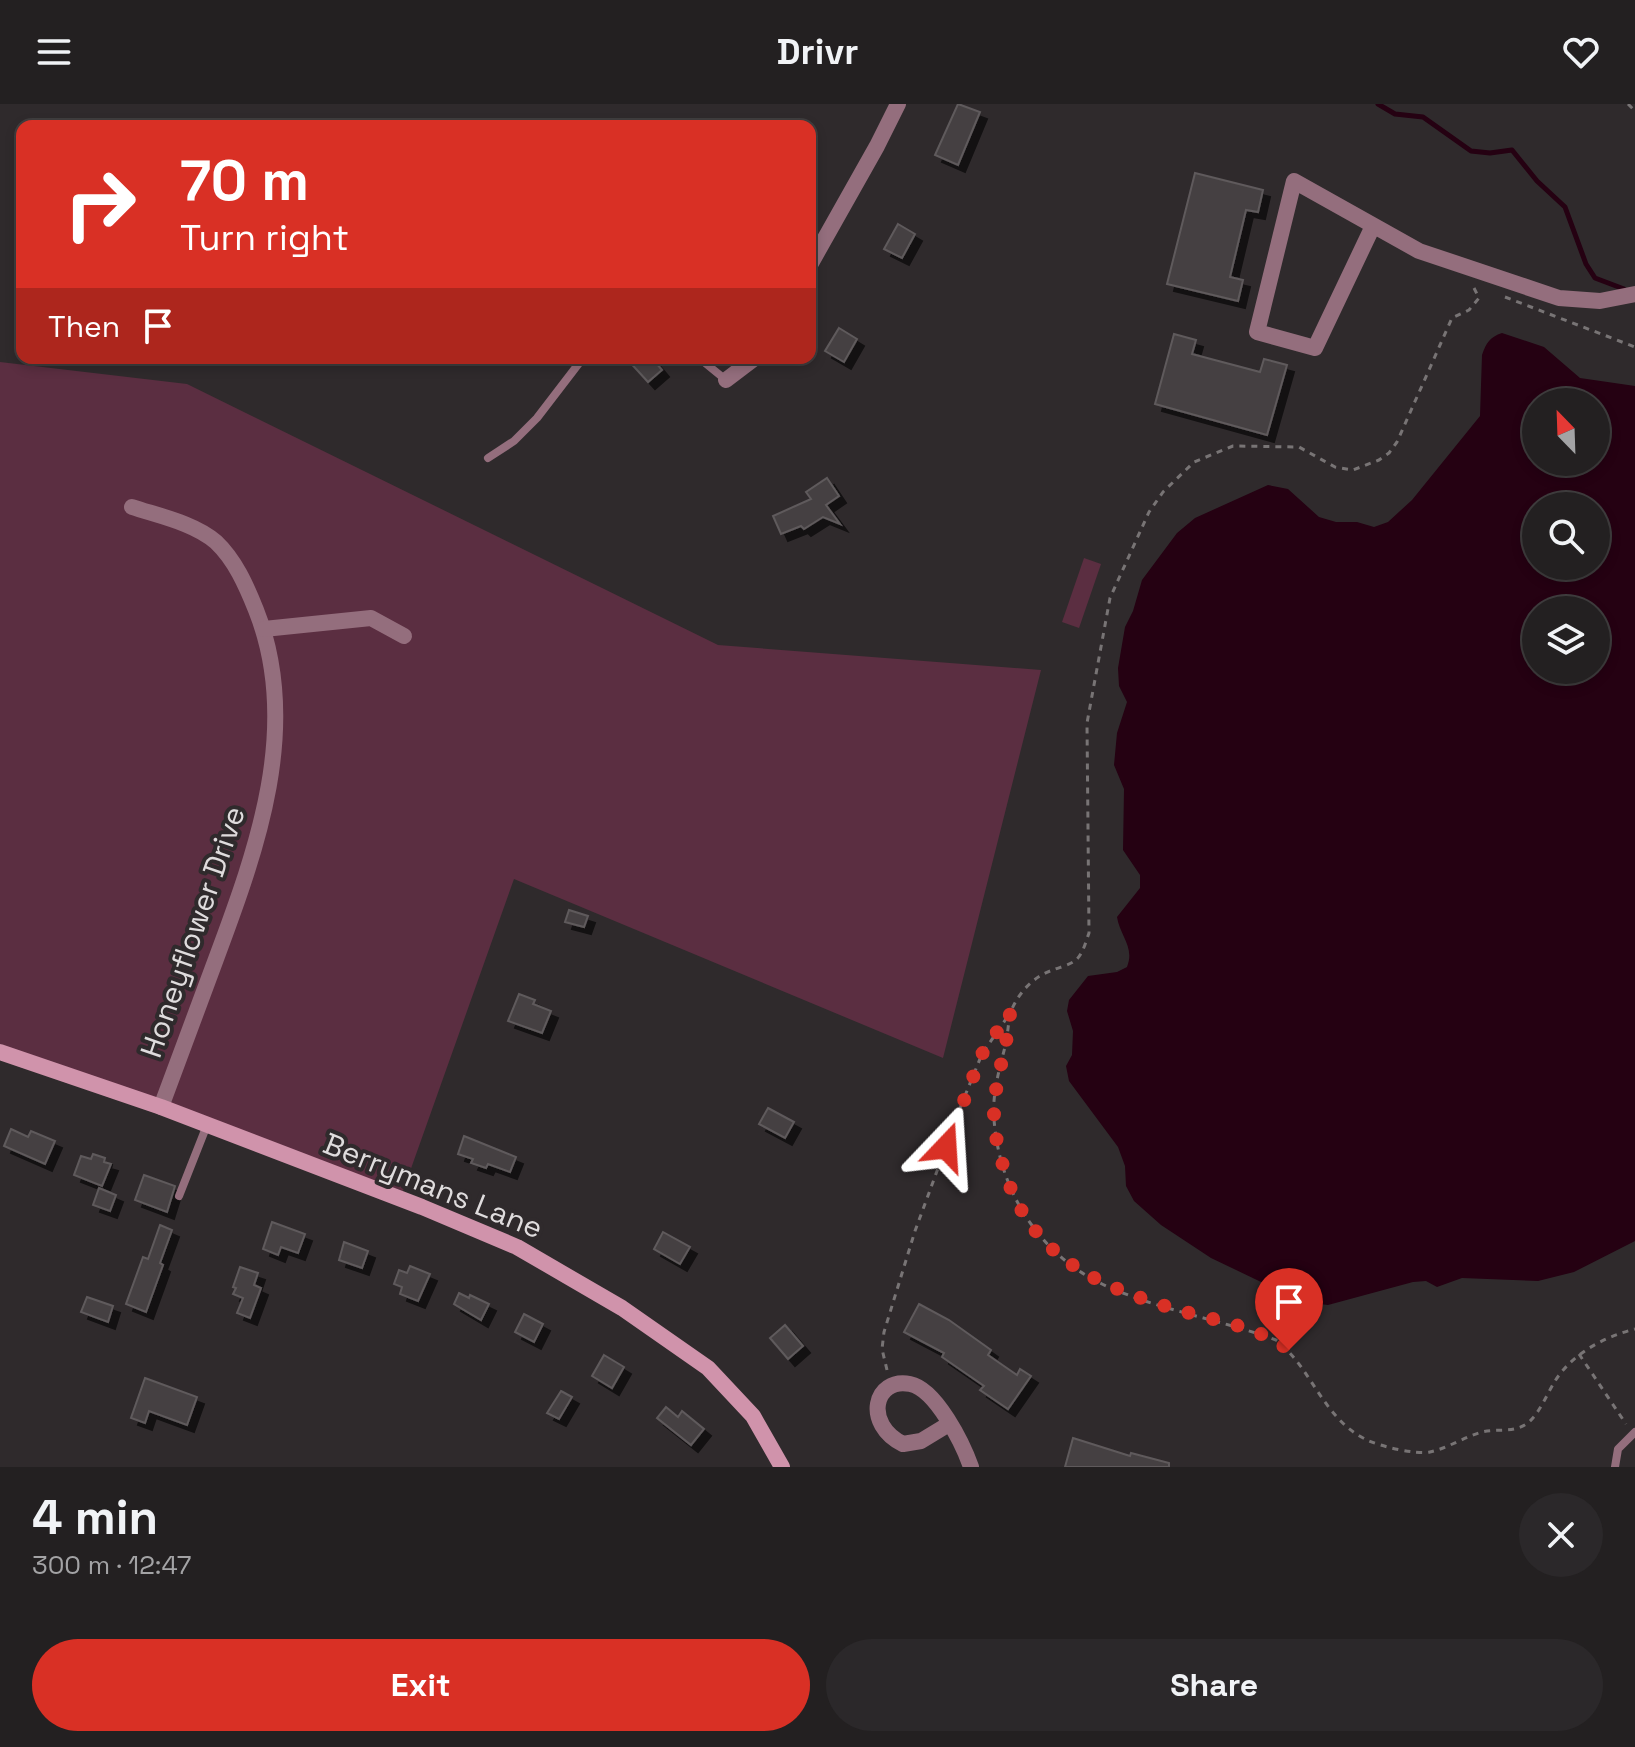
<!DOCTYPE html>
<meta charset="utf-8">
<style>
:root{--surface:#232021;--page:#2b282a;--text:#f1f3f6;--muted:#a3a3a5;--line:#403e3f;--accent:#d93025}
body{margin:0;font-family:"Space Grotesk",sans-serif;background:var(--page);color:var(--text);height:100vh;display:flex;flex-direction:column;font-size:30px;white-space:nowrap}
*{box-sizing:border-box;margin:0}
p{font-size:26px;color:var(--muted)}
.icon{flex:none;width:44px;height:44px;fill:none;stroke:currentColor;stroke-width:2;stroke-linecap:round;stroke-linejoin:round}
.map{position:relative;height:1363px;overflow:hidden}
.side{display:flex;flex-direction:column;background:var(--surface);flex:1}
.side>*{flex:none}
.guide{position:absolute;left:16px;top:16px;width:800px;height:244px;border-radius:16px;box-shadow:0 4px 12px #0003,0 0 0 2px var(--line);background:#d93025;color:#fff;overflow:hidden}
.needle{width:52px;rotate:337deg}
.tools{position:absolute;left:1522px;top:284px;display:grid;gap:16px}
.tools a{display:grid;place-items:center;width:88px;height:88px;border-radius:50%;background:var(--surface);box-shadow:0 4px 12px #0003,0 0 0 2px var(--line);font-size:40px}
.pin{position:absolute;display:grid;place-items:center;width:68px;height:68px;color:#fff;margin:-82px -34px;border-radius:50% 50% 50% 0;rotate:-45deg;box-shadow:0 0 8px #0007}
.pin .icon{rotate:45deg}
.me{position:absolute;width:88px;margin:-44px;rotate:20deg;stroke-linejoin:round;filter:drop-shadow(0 0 6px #0008)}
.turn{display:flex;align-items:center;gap:28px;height:168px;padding:0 32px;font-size:36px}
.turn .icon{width:104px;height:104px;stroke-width:2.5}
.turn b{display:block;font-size:56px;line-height:68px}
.then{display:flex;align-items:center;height:76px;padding:0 32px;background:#0003;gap:16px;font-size:30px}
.round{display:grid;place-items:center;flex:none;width:84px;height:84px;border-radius:42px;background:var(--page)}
.summary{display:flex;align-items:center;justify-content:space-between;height:136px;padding:0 32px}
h1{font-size:48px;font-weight:800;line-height:60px}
.button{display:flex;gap:16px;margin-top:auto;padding:16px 32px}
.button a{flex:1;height:92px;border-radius:48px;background:var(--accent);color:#fff;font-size:32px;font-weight:800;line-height:92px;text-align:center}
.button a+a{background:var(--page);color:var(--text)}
header{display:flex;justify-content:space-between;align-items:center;height:104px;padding:0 32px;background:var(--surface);font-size:36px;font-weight:800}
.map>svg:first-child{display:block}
.green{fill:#5b2e41}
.water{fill:#250112;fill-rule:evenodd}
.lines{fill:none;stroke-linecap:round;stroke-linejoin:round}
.stream{stroke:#250112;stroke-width:5}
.building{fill:#454142;stroke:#5f5a5c;stroke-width:2;filter:url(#shadow)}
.path{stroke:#787475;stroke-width:3;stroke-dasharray:6 6;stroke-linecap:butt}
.lane{stroke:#946e7d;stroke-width:8}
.street{stroke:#946e7d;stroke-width:16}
.secondary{stroke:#d093ab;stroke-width:16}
.route{stroke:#d93025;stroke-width:14;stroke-dasharray:0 25.2}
.labels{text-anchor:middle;stroke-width:8;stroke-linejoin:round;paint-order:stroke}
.street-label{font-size:30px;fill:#dfdcdd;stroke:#2f2a2c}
</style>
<header><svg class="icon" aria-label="menu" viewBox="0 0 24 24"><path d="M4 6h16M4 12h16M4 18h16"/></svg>Drivr<svg class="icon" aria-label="heart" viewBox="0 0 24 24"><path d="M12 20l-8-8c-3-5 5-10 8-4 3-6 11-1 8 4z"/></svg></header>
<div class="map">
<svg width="1635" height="1363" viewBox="0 0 1635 1363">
<defs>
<filter id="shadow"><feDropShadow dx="7" dy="7" stdDeviation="0" flood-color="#0009"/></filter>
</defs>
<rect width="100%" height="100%" fill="#2f2a2c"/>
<g class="green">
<polygon points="0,258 187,280 718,541 1041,566 943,954 514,775 403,1087 0,940"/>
<polygon points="1084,454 1101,460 1079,524 1062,518"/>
</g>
<path class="water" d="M1502,229L1544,243L1580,274L1635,282V1137L1574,1168L1538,1177L1462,1174L1437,1183L1426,1177L1413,1178L1328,1201L1303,1198L1211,1154L1161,1121L1134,1097L1126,1082L1125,1062L1118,1043L1069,977L1066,962L1072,951L1073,927L1067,907L1069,896L1088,872L1117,868L1127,863C1135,843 1120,832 1117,813L1140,784V771L1123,746L1124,685L1114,661L1117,629L1127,598L1119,582L1118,564L1125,523L1133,507L1142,476L1177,429L1195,414L1268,381L1288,385L1319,413L1336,418H1357L1374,423L1388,418L1412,396L1480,312L1482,251C1486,239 1490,233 1502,229ZM1536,298H1596V358H1536ZM1536,402H1596V462H1536ZM1536,506H1596V566H1536Z"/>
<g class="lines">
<polyline class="stream" points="1378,0 1395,10 1423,13 1471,47 1490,49 1512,46 1537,77 1565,103 1586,160 1595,174 1624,185"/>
</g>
<g class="building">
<polygon points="958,0 980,8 958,61 935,51"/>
<polygon points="1195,69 1263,86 1258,108 1246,106 1230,173 1243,176 1238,197 1167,180"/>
<polygon points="898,120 915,130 902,154 884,145"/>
<polygon points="839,224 857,235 844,258 825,247"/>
<polygon points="1174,230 1196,236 1192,250 1260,268 1264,255 1287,261 1267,331 1155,300"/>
<polygon points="626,254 652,254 662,266 648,278"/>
<polygon points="827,374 839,392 826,401 840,420 823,413 804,425 801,422 781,430 773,412 811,395 806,388"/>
<polygon points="569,806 588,812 584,823 565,818"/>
<polygon points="519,890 535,896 533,900 551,907 542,929 508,917"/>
<polygon points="768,1004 794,1018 785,1034 759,1020"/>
<polygon points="11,1025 28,1033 31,1027 55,1037 45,1060 4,1042"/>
<polygon points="464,1032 516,1053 510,1068 488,1060 486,1064 471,1059 473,1055 458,1050"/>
<polygon points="93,1050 105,1054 104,1058 111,1060 102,1082 74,1071 81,1052 91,1055"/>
<polygon points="144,1071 175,1082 167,1108 135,1096"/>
<polygon points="99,1084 116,1091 110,1107 93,1101"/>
<polygon points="272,1118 305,1130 298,1149 281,1143 278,1151 263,1145"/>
<polygon points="160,1121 172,1126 160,1159 163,1161 146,1208 126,1200 143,1153 148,1155"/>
<polygon points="663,1128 690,1143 680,1160 654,1145"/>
<polygon points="344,1138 368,1147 362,1164 339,1156"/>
<polygon points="410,1162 430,1170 418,1197 400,1190 402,1183 394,1180 399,1166 407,1169"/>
<polygon points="240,1163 258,1169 254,1181 261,1184 250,1214 237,1209 243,1194 233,1190 236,1184 233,1183"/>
<polygon points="459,1189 469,1194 470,1191 489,1200 481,1216 454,1200"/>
<polygon points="87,1193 113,1202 108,1218 81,1208"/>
<polygon points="919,1200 949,1216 991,1246 988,1251 1017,1271 1020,1265 1031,1272 1008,1305 980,1286 984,1282 942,1253 944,1249 904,1228"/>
<polygon points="524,1210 543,1220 534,1238 515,1228"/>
<polygon points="785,1221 803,1242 788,1255 770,1234"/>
<polygon points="604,1251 624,1263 612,1284 592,1272"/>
<polygon points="145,1274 197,1293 187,1321 149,1307 145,1319 131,1314"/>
<polygon points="561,1287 572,1293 559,1315 547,1309"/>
<polygon points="666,1303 678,1313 682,1307 704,1325 691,1341 657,1314"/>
<polygon points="1073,1334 1130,1352 1131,1349 1169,1359 1169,1363 1065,1363"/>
</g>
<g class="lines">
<g class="path">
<polyline points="1628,0 1635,7"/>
<path d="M1474,184L1479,194L1469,206L1452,214L1397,338L1389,349L1379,356L1353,366L1335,363L1299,343L1233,342L1194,358L1163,388L1149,408L1110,494L1087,619L1089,829C1086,837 1083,850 1076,856C1070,861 1060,863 1053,866C1034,872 1019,888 1011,907C1008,917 1008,932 1005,943C999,966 992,991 994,1015C999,1086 1038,1149 1102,1180C1157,1206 1219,1215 1276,1236C1312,1264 1322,1313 1365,1335C1378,1342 1416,1351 1430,1348C1448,1344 1464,1333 1482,1328C1498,1324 1514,1330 1529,1318C1540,1308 1547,1290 1555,1277C1573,1249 1604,1233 1635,1225"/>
<polyline points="1505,193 1635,243"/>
<polyline points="1579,1250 1626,1320"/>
<polyline points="887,1266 882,1245 884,1228 915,1127 962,999 982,950 1008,912"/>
</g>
<g class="lane">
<polyline points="699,254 726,276"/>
<polyline points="488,354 514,337 537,314 583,254"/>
<polyline points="179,1092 207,1021"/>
<polyline points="1615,1363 1618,1345 1635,1328"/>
</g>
<g class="street">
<polyline points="1373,122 1315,244 1257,228 1294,77 1419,147 1559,194 1600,197 1635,190"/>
<polyline points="810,161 877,42 898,0"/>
<polyline points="726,276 755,254"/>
<path d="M132,403C159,412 194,419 216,438C235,456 246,481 256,506C302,622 257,745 216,855C198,904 179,954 161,1003"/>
<polyline points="264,525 371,514 404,532"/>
<path d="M949,1320L921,1337L903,1340C863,1320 874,1273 910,1280C936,1285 963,1340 971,1363"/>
</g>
<polyline class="secondary" points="0,948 161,1003 422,1103 517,1143 622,1204 708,1264 753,1312 782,1363"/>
</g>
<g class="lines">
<path class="route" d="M946,1043L982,950L1010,909C1008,943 994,976 994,1011C994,1029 999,1048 1004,1065C1030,1152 1095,1181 1175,1205C1212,1216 1258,1222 1289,1246"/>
</g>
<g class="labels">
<g class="street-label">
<text transform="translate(193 828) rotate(-71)" y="10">Honeyflower Drive</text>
<text transform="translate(433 1082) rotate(22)" y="10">Berrymans Lane</text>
</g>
</g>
</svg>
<div class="tools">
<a><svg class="needle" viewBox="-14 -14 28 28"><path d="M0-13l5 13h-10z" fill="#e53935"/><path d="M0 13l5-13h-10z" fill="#a3a3a5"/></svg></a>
<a><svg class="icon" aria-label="search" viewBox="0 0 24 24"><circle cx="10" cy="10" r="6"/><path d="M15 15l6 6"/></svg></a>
<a><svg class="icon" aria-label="layers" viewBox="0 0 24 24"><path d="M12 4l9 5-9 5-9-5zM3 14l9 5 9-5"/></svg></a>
</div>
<div class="pin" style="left:1289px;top:1246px;background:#d93025"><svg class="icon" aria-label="arrive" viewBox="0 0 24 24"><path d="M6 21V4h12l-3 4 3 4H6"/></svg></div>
<svg class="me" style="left:946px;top:1043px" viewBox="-20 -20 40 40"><path d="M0-17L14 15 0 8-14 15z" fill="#d93025" stroke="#fff" stroke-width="4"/></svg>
<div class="guide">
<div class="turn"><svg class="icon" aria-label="right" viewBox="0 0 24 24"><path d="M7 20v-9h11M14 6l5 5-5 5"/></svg><div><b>70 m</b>Turn right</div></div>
<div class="then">Then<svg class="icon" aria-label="arrive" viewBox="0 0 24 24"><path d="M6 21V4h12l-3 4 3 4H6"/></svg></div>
</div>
</div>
<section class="side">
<div class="summary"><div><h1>4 min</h1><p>300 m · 12:47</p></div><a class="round"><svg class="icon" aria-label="close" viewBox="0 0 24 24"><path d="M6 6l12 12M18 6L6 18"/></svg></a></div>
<div class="button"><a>Exit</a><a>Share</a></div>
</section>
